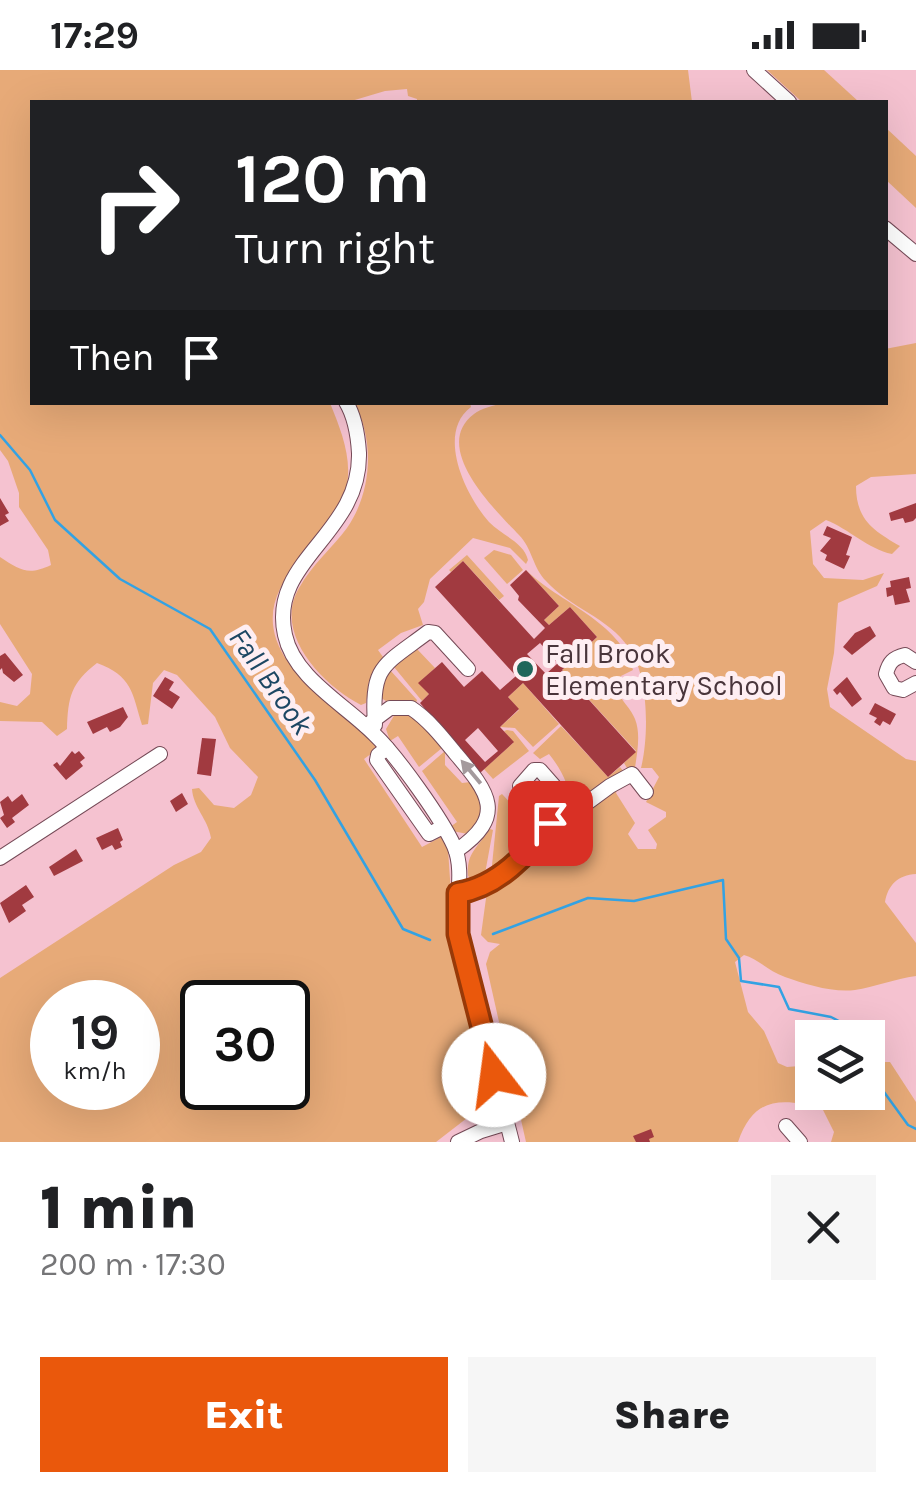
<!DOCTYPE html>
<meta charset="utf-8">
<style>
:root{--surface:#fff;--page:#f6f6f6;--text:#202124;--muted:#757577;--accent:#ea580c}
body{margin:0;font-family:Karla,sans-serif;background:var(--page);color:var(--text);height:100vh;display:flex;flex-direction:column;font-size:38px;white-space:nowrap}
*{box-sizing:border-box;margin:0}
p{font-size:32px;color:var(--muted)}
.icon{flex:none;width:55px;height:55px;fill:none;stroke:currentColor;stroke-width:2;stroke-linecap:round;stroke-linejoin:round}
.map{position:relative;height:1072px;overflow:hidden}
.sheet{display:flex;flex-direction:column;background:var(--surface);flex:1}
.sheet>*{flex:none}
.top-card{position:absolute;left:30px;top:30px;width:858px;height:305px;border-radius:0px;box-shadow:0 10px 40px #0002;background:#202124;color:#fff;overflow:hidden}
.tools{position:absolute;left:795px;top:950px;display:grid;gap:20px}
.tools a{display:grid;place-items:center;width:90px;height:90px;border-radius:0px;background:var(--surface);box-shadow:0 10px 40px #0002;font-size:50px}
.speed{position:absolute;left:30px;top:910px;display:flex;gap:20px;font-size:50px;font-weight:700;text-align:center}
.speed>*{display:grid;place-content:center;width:130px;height:130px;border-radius:50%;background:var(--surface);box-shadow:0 10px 40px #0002;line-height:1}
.speed small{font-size:25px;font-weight:400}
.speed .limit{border:5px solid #111;border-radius:15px;background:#fff;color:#111}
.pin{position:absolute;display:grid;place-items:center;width:85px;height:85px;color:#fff;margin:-42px;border-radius:20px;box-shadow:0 5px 15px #0006}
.me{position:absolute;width:110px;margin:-55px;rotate:345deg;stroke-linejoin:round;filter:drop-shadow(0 0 8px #0008)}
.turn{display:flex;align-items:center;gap:35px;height:210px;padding:0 40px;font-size:45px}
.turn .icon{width:130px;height:130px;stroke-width:2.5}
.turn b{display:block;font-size:70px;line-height:85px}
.then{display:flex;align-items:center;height:95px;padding:0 40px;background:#0003;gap:20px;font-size:38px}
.round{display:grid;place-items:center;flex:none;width:105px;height:105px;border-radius:0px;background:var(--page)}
.overview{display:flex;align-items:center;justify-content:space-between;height:170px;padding:0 40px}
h1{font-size:60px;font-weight:800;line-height:75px}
.cta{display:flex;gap:20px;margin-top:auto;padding:20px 40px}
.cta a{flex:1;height:115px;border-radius:0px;background:var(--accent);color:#fff;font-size:40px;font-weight:800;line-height:115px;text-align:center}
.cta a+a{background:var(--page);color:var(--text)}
.status{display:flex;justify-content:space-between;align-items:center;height:70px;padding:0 50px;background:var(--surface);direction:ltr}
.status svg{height:28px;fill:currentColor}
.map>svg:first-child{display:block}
.green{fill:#e7aa78;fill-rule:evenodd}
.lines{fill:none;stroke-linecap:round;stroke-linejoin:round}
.stream{stroke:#33a2e3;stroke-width:2.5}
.building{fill:#a13a40;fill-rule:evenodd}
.minor-casing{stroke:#754a57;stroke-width:16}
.minor{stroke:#fff;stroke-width:14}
.oneway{fill:#a49a9d}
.route-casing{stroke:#983908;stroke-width:25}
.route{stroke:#ea580c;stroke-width:18}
.poi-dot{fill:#20675b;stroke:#feeef2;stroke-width:4}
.labels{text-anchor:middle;stroke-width:10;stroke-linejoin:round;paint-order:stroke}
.poi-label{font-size:28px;fill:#49353b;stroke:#feeef2;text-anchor:start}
.water-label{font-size:30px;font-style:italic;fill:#1c4763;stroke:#feeef2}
</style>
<div class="status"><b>17:29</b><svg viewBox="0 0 49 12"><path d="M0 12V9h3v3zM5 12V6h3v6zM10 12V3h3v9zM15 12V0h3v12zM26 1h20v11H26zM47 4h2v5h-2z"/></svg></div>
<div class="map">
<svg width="916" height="1072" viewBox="0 0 916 1072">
<rect width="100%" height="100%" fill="#f5c2d0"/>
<g class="green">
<path d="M0,0H688L692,32H417V29L408,26L407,19L385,21L348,32H32V332L330,333C340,358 352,386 347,415C336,475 235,515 288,592C310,624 349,649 379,675V678L364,689L422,777L441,767L448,779L455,884L496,1035L480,1038L436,1072H0V908L174,795L201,782L211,768C208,749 193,737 192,719L199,718L214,735L234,738L251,725L258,707L230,678L215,647L177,605L164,600L153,613L148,654L142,655C132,622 132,606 97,593C71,613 68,627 67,659L57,666L42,652L0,651V632L17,636L30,624L32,604L0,554V487C20,500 28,506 51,495L48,480L19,437V423L8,391L0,380ZM52,932H138V1018H52ZM202,932H288V1018H202Z"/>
<polygon points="767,0 824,0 859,32 802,32"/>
<polygon points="885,57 916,86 916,138 885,109"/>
<path d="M916,273V404L871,407L856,416C856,450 874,461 900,476L892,484C868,479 849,459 826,450L810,461L813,494L824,508L863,510L884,503L877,516L838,533L834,583L827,619L830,637L906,689L916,691V804C898,805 888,815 885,832L916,873V906C895,909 874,917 855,920C833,923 805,914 785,907C768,901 757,888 744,885L735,892L748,942L764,961L778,993L787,997L812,995V1022H868V998L874,992H890L916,1032V1072H831L834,1062L822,1038C781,1028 754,1026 738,1072H526L486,894L490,882L500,874L488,872L481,865L487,821L545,769L553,774L570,749L619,714L616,723L635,753L628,764L638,779H656L657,774L648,760L666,747V742L646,732L659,707L652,698H641C649,666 649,606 629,578C608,547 570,538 546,511C533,498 532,478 519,465C495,440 430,377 474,344C481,338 493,336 502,333L885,332V279Z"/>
<path d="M354,333H470L471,337C436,363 465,425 489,452C501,465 524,472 528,490L526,494L510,478L473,468L430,509L424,532L418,539L423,555L401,563L378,580L383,587L369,612L366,633L361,635C324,616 272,564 299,518C311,496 332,478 347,458C372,422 375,370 354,333Z"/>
<polygon points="494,480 511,485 523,500 507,514 484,488"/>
<polygon points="467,485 504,526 499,530 463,491 451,502 449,500"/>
<path d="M526,500C558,532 621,552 633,600L621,606C612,628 628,631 635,649C641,664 637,683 635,698H627L624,693L636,681L562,600L597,567L570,537L549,555L544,550L559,536Z"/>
<polygon points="417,579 435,598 419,613 429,624 422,631 394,597 394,594"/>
<polygon points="390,600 417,630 416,633 406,630 386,631 381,628 383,610"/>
<polygon points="523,613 559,654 533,677 515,658 500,657 519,640 508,627"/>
<polygon points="395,644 412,644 442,678 419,697 398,666 390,671 386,659"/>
<path d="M561,656L608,707L620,697L624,702L573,737C569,716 562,700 549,684L540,689L533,683Z"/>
<polygon points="507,660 513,661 529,681 493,709 484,699 513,673 504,661"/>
<polygon points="445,681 445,695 462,713 471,712 481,724 482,749 468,764 452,761 450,757 457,752 422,701"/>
<polygon points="502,724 537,761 529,772 491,805 499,726"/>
<path d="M490,759L493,760L484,809L475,812L468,806C466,783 478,777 490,759Z"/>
</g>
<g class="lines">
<g class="stream">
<polyline points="0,365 30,400 55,450 120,509 210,559 315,710 403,859 430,870"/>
<polyline points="493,864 588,828 634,831 723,810 726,869 739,888 741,911 779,917 789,939 831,947 854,959 857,968"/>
<polyline points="868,1000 908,1055 916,1059"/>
</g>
</g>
<g class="building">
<polygon points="0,428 9,443 5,445 9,451 0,456"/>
<polygon points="916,433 916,448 913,451 905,453 903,448 891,451 889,443"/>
<polygon points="827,456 852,467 846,485 850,486 844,499 825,490 827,485 820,481 831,468 823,465"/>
<path d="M463,491L534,569L545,558L518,530L519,526L510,515L526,500L559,536L544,550L549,555L570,537L597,567L562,600L636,682L608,707L523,613L508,627L519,639L500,657L514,672L480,703L420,633L429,624L418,613L442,592L464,617L482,601L500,620L516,606L435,517ZM540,573L558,593L546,604L527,584ZM478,658L498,681L485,692L465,670Z"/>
<polygon points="909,507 911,518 906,519 910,532 895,535 893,525 887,527 886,518 891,517 890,511"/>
<polygon points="870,556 876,566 852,585 843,577 855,563"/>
<polygon points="5,583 23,605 14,612 3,603 2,598 0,600 0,586"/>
<polygon points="165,607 174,612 169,620 180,627 172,639 153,626"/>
<polygon points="847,607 862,629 852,637 840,622 837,625 833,620"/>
<polygon points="875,633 896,644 890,655 883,651 880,656 874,652 877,648 869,644"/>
<polygon points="123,637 128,647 120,657 110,662 107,657 93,664 87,652"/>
<polygon points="202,668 216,669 211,706 197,704"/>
<polygon points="72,681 75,684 79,681 85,688 80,692 83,696 66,710 53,695 57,692 60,696"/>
<polygon points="182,723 188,734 176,742 170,731"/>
<polygon points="22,724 29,735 12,748 15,752 7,758 0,748 4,745 0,732 8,726 12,732"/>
<polygon points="118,758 123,770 120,772 122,777 115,780 112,775 102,780 96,768"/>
<polygon points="76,779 83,791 54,806 49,797"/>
<polygon points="26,815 34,827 22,835 26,841 9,853 0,833"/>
<polygon points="651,1059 654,1067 649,1069 650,1072 636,1072 633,1066"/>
</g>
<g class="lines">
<defs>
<g id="minor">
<polyline points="754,0 789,32"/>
<polyline points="885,158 916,184"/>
<path d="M346,332C355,347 358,366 359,383C361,465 268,490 285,565C294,608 346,635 375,665C397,686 442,749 454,776C466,803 453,838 459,866C471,936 495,1003 512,1072"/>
<path d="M916,592L905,585C893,588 889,592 886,604L894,618L903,620L916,613"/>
<path d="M375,655C371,595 383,596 428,562L435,563L468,599"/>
<path d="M366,656L390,638H411C428,649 443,668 456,684C489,723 507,746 456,781"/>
<polyline points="387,678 378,685 377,690 429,764 443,757"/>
<polyline points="563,734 576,741 610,716 632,704 646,722"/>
<polyline points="0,788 160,684"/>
<path d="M458,823C495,817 519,790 543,763L563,734L562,725L540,700H534L520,716L551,753"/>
<polyline points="786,1056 800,1072"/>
<polyline points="458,1072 481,1061 507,1053"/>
</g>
</defs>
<use href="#minor" class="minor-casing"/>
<use href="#minor" class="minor"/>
</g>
<defs><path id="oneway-solid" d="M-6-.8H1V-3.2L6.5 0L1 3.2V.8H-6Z" transform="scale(2.5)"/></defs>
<use class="oneway" href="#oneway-solid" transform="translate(471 702) rotate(-130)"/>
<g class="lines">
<defs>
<path id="route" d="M494,1005L458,864V823C497,817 529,784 550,753"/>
</defs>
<use href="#route" class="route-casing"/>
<use href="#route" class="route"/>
</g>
<circle class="poi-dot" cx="525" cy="599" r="10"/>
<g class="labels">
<g class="poi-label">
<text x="545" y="593">Fall Brook<tspan x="545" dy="32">Elementary School</tspan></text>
</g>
<g class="water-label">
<text transform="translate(271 611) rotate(55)" y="10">Fall Brook</text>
</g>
</g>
</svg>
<div class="tools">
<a><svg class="icon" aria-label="layers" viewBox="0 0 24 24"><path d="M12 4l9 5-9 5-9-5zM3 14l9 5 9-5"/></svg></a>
</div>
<div class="speed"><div>19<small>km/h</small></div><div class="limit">30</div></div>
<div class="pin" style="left:550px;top:753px;background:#d93025"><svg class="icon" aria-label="arrive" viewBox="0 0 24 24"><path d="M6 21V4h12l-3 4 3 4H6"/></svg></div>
<svg class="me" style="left:494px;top:1005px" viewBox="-20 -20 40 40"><circle r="19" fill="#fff"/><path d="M0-13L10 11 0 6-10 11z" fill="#ea580c"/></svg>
<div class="top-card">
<div class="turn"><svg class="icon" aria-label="right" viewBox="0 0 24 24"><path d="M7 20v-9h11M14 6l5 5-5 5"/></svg><div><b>120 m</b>Turn right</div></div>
<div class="then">Then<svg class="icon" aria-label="arrive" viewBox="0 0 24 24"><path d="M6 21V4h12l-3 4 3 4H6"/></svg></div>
</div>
</div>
<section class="sheet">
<div class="overview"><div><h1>1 min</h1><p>200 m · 17:30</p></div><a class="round"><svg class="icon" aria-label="close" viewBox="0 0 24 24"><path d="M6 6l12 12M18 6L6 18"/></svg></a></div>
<div class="cta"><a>Exit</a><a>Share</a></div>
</section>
